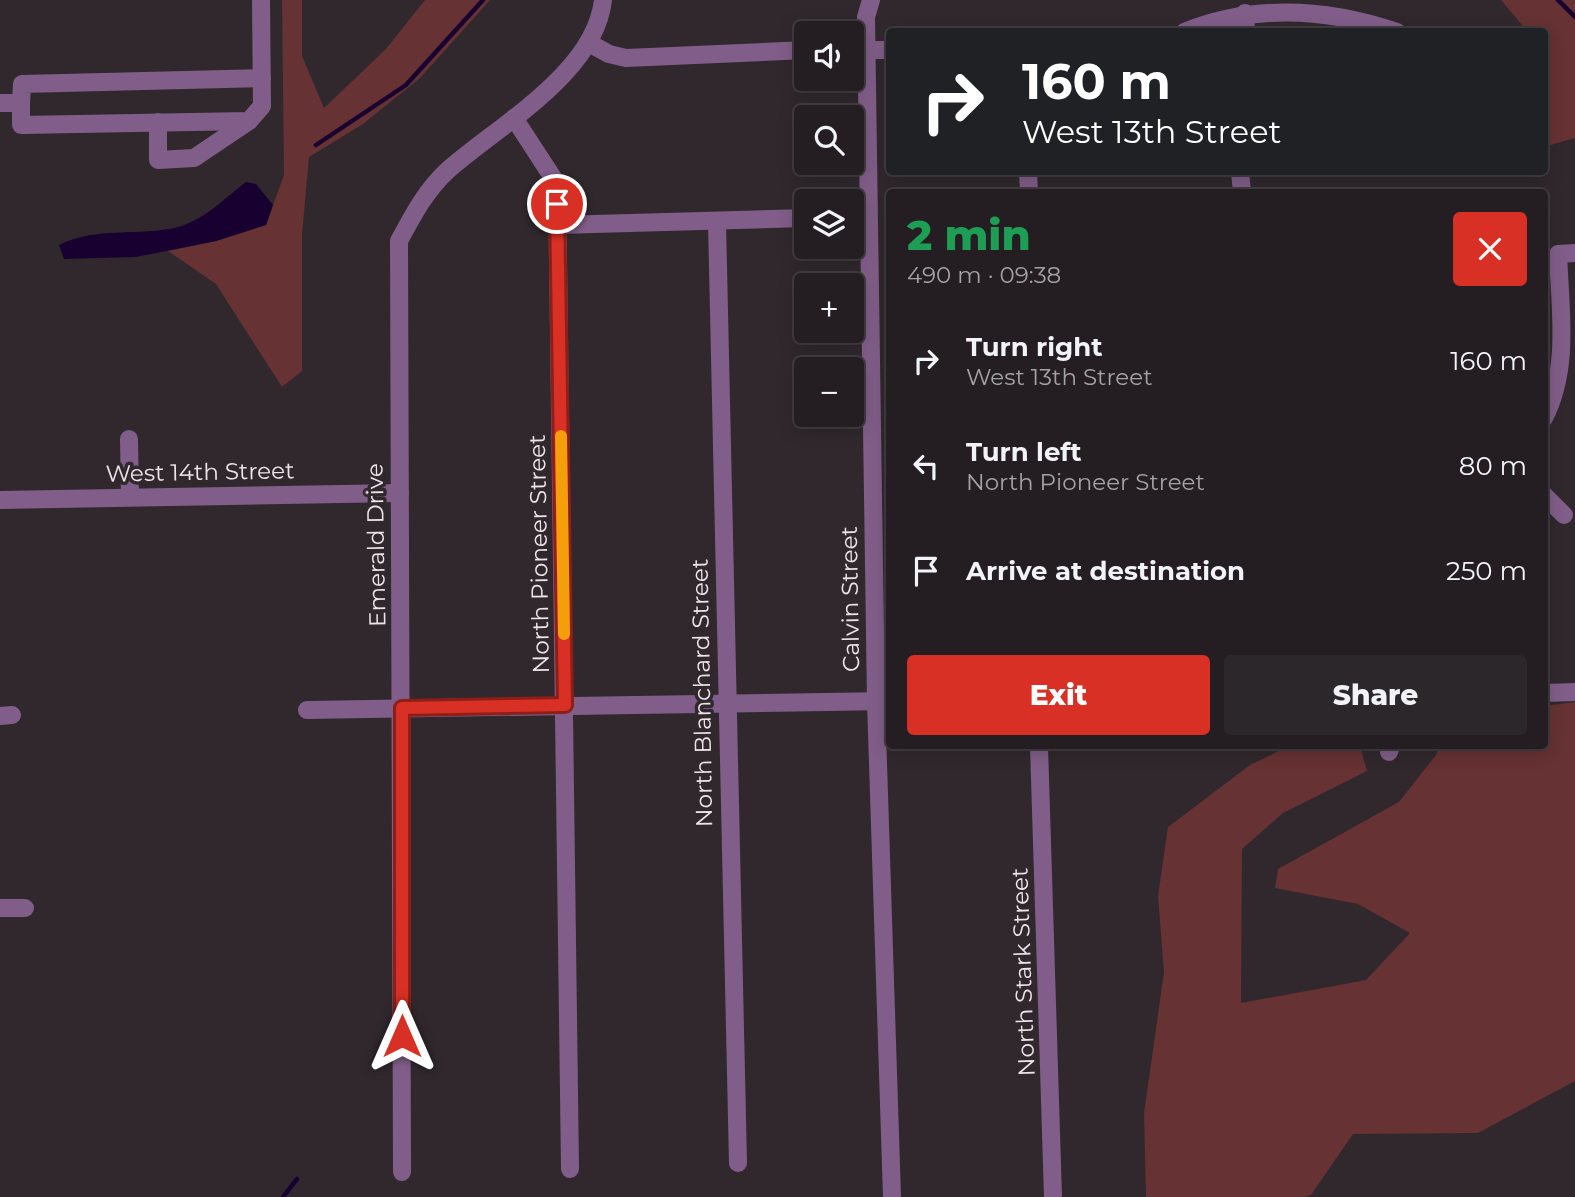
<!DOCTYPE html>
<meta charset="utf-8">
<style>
:root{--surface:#241e22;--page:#2c272a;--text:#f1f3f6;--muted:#a3a2a5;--line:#413c40;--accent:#d93025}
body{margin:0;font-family:Montserrat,sans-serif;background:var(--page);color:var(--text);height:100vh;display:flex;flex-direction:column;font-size:26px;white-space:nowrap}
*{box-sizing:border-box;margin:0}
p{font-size:23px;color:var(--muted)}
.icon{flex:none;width:38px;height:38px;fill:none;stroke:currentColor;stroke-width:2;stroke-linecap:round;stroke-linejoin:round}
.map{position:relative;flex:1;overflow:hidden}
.panel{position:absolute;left:886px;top:189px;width:662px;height:560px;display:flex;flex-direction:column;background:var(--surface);border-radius:7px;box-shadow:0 4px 18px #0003,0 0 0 2px var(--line)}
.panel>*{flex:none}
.hud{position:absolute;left:886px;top:28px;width:662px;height:147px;border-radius:7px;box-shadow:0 4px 18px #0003,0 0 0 2px var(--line);background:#202124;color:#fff;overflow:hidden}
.buttons{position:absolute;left:794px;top:21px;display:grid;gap:14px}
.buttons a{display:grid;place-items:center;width:70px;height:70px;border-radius:7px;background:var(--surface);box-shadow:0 4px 18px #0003,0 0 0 2px var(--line);font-size:35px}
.pin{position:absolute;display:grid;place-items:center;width:60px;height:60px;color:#fff;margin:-30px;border:4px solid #fff;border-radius:50%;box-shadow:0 2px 7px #0007}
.me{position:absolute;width:77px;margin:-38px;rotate:0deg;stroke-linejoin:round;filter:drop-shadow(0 0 5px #0008)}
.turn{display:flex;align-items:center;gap:24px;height:147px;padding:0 21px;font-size:32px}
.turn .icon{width:91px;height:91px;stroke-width:2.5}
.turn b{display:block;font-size:49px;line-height:60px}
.round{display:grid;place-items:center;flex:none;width:74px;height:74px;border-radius:7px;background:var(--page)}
.summary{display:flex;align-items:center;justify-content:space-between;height:119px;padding:0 21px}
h1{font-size:42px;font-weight:800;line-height:52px;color:#1e9e55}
.action{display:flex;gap:14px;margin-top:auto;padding:14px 21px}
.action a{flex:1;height:80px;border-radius:7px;background:var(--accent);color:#fff;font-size:28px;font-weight:800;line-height:80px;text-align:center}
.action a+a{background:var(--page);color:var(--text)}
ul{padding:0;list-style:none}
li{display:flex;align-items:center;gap:21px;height:105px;padding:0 21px}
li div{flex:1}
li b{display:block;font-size:26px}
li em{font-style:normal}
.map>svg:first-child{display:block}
.green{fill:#663233}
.water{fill:#180030}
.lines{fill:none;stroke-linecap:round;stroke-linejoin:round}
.stream{stroke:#180030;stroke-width:4.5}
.minor{stroke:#815e89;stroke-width:18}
.route-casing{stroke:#8d1f18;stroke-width:18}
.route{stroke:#d93025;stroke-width:12}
.slow{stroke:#f59e0b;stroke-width:12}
.labels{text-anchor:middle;stroke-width:7;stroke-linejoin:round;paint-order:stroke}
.street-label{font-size:23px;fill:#ebe5e9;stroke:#30282d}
</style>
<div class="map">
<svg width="1575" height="1197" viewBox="0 0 1575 1197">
<rect width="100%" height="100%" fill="#30282d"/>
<g class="green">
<polygon points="282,0 302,0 302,56 324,108 386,49 425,0 490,0 420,78 363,124 309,157 302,235 302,371 282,387 216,284 168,251 216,241 266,225 284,175"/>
<polygon points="1501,0 1575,0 1575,138 1544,147 1544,32 1527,31"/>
<polygon points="1575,702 1575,1081 1478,1133 1353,1134 1311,1195 1305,1197 1146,1197 1144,1113 1164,972 1158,896 1168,827 1250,765 1289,746 1360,746 1367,771 1283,813 1242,849 1241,1003 1366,980 1410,933 1358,904 1275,888 1278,869 1399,802 1436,755 1439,746 1544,746 1544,706"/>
</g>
<path class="water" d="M246,182L256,184L273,205L266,225L216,241L136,257L64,259L59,245C96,226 139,237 178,227C204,220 225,198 246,182Z"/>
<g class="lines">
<g class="stream">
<polyline points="1558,0 1575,17"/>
<polyline points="316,145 406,85 483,0"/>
<polyline points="283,1197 297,1179"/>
</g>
<g class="minor">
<polyline points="871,0 866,17 876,701 892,1197"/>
<polyline points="1245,13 1246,32"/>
<path d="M1184,32C1254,4 1326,8 1397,32"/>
<polyline points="589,43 609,54 626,58 807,50"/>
<polyline points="852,50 889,50"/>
<polyline points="0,103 21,103 21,125 249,121 262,106 261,0"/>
<polyline points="21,103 22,84 262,78"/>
<polyline points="514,118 557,184 570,1169"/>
<polyline points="158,122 158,160 194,158 249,121"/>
<polyline points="1028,172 1029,192"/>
<polyline points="1240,172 1242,192"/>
<polyline points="717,222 738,1163"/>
<polyline points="558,225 807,218"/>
<path d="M1544,418C1570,368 1560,308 1558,254L1575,253"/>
<polyline points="129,439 130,497"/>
<polyline points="1544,495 1564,515"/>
<polyline points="0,500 400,493"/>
<polyline points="1544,693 1575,692"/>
<polyline points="307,710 889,701"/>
<polyline points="0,716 12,715"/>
<polyline points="1039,746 1053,1197"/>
<polyline points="1389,752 1391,746"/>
<polyline points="0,908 25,908"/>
<path d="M402,1172L399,241C413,215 426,190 448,170C499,125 595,73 603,0"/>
</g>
</g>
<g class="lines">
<defs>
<polyline id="route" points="402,1036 402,708 565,705 557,204"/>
</defs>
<use href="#route" class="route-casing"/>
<use href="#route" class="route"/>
<polyline class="slow" points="561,436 564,634"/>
</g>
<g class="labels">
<g class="street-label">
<text transform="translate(200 472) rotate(-1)" y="8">West 14th Street</text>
<text transform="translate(376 545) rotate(-91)" y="8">Emerald Drive</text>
<text transform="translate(539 554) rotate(-91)" y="8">North Pioneer Street</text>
<text transform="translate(850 599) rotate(-91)" y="8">Calvin Street</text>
<text transform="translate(702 693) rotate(-91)" y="8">North Blanchard Street</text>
<text transform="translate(1023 972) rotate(-92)" y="8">North Stark Street</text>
</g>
</g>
</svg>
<div class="buttons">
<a><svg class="icon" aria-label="sound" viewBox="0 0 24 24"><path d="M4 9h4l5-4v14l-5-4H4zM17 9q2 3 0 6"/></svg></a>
<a><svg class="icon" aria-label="search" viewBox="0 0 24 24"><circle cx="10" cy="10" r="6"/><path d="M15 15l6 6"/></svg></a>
<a><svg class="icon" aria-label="layers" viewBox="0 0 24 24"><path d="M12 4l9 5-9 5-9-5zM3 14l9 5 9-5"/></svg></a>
<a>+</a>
<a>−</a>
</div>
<div class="pin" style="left:557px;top:204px;background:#d93025"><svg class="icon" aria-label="arrive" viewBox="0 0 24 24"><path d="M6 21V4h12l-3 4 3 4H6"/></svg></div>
<svg class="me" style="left:402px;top:1036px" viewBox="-20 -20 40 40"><path d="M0-17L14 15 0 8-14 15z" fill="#d93025" stroke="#fff" stroke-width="4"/></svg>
<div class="hud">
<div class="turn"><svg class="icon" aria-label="right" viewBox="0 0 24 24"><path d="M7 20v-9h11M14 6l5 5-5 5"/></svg><div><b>160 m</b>West 13th Street</div></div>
</div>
<section class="panel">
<div class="summary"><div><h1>2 min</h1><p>490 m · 09:38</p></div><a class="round" style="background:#d93025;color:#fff"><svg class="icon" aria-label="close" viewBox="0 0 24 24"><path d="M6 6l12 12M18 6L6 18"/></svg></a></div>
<ul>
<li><svg class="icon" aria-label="right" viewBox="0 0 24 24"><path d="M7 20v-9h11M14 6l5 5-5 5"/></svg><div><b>Turn right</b><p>West 13th Street</p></div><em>160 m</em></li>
<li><svg class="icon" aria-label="left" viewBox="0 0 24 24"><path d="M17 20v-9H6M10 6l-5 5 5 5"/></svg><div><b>Turn left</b><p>North Pioneer Street</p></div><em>80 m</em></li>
<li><svg class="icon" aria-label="arrive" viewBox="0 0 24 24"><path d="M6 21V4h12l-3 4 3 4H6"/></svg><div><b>Arrive at destination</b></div><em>250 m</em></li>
</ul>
<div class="action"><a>Exit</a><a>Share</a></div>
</section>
</div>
